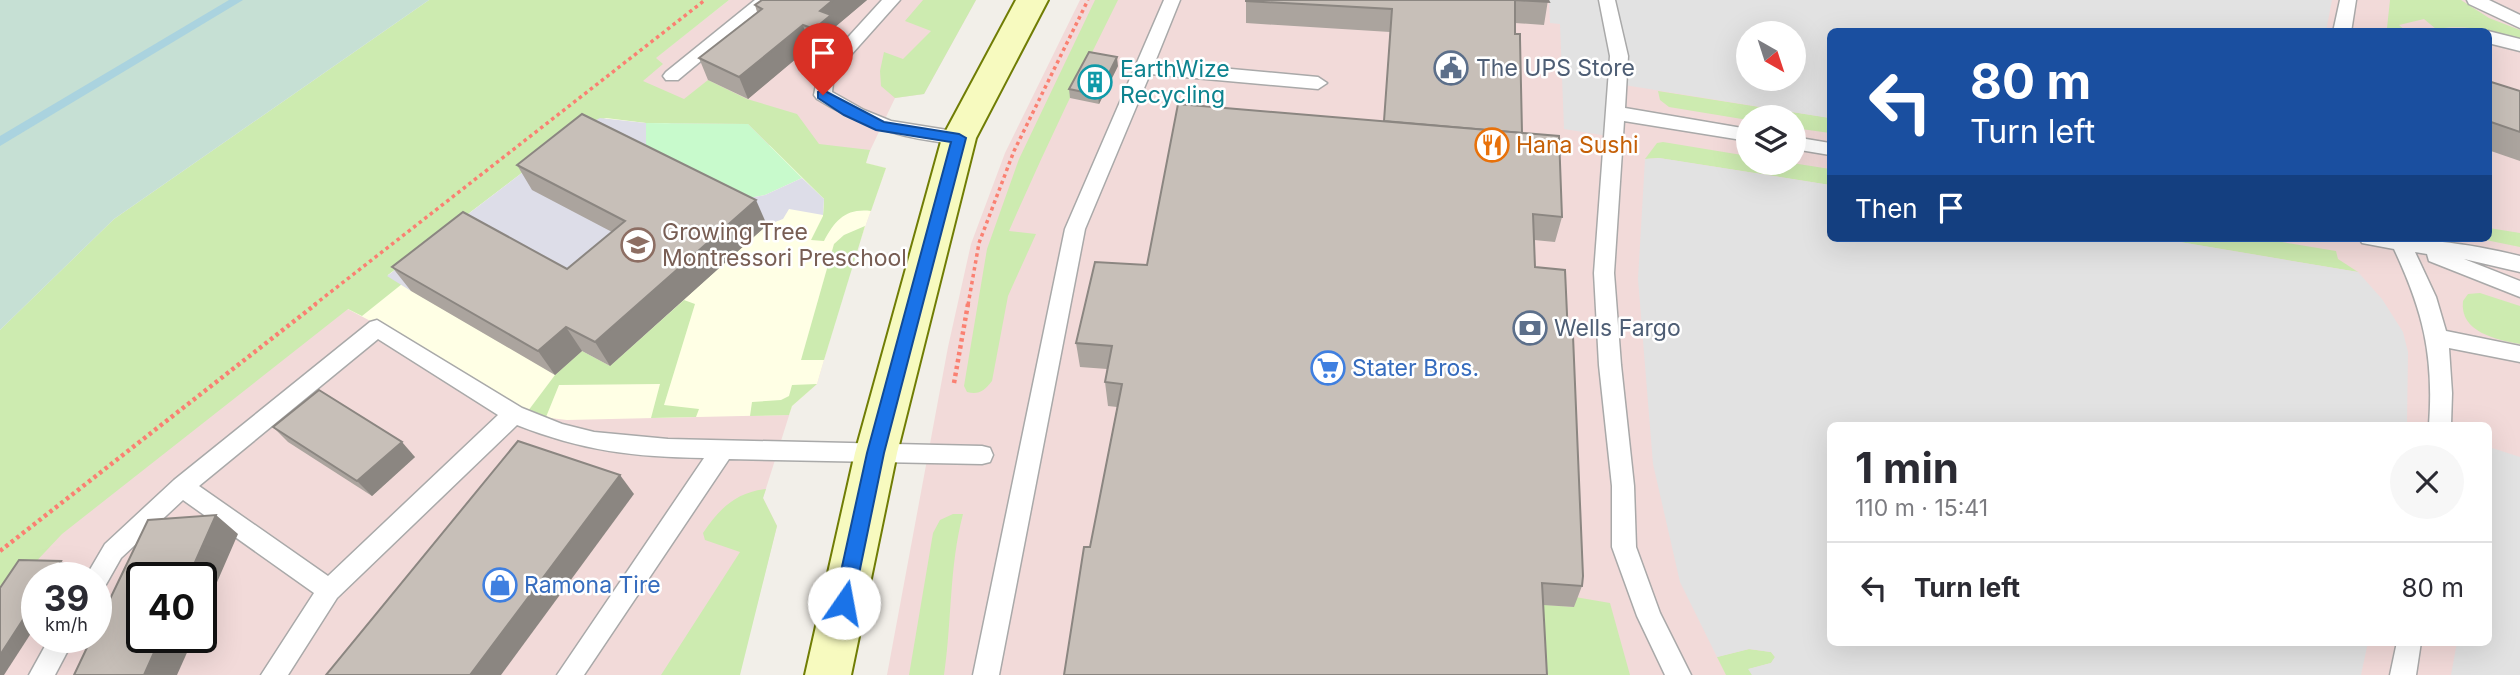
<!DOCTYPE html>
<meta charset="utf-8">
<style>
:root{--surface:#fff;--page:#f7f7f7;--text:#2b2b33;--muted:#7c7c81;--line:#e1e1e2}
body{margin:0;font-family:Inter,sans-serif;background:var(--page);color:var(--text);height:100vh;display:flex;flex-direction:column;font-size:26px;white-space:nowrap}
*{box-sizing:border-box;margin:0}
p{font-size:23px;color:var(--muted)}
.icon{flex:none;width:38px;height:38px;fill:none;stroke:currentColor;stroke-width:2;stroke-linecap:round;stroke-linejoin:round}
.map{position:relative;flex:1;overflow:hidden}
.drawer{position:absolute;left:1827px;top:422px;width:665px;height:224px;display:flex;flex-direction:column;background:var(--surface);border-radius:10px;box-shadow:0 7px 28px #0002}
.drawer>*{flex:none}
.hud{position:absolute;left:1827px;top:28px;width:665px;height:214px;border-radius:10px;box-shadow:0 7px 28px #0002;background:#1a4fa0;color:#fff;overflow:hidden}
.needle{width:46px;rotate:141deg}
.tools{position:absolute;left:1736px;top:21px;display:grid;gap:14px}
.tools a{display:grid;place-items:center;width:70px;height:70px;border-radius:50%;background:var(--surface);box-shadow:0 7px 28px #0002;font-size:35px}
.speed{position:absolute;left:21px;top:562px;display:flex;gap:14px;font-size:35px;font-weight:700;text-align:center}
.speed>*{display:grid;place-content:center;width:91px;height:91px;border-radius:50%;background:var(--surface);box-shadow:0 7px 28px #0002;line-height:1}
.speed small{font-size:18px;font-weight:400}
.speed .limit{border:4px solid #111;border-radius:10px;background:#fff;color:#111}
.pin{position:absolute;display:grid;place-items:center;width:60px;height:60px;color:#fff;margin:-72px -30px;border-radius:50% 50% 50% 0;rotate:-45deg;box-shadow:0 0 7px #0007}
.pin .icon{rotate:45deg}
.me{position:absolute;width:77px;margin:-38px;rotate:12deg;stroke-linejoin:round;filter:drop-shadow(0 0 5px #0008)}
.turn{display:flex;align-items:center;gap:24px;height:147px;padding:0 28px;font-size:32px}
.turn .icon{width:91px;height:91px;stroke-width:2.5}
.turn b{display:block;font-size:49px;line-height:60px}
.then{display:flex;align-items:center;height:66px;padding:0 28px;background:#0003;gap:14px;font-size:26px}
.round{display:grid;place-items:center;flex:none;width:74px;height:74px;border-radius:37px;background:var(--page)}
.summary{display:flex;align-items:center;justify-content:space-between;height:119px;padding:0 28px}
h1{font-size:42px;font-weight:700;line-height:52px}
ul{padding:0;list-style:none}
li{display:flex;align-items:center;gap:21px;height:91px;padding:0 28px;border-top:2px solid var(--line)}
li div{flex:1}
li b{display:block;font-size:26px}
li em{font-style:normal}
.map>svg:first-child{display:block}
.commercial{fill:#f2dad9;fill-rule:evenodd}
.education{fill:#ffffe5}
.grass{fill:#cdebb0}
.wetland{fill:#c6e0d4}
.park{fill:#c8facc}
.parking{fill:#e2e2e2;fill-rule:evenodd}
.plaza{fill:#dddde8}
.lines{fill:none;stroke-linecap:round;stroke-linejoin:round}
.stream{fill:#aad3df;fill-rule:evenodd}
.lane-casing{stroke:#a9a9a9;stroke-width:3}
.secondary-casing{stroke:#707d05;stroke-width:4}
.path-far1{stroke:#fa8072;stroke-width:3.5;stroke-dasharray:3.5 3.5;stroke-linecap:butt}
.path{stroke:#fa8072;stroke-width:4.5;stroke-dasharray:3.5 3.5;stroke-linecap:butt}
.lane{fill:#fff;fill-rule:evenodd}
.secondary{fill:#f7fabf;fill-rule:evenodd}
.wall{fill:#aba49e}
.shaded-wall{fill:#8b8681}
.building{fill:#c7bfb8;stroke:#8b8681;stroke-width:2}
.route{fill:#1a73e8;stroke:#114b97;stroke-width:2}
.labels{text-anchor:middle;stroke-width:5;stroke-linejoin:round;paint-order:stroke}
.service-label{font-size:23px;fill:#4e5e75;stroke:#fff;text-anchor:start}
.culture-label{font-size:23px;fill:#0d838f;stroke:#fff;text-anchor:start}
.food-label{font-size:23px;fill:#c56008;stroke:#fff;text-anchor:start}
.education-label{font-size:23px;fill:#785e54;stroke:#fff;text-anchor:start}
.shop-label{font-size:23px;fill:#366cbe;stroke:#fff;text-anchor:start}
</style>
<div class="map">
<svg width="2520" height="675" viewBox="0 0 2520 675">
<rect width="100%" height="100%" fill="#f2efe9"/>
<g class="commercial">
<path d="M729,0H976L924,94L895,98L867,157L866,163L886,168L852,264L817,384L792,406L763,498L777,526L739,675H0V574ZM37,578H96V637H37ZM142,578H201V637H142Z"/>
<path d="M1080,0H2520V675H887L948,347L971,244L1005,153ZM1830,32H2488V238H1830ZM1748,33H1794V79H1748ZM1748,117H1794V163H1748ZM1830,425H2488V642H1830Z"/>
</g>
<polygon class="education" points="594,107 809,154 867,157 866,163 886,168 852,264 817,384 792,406 789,415 567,420 525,415 380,326 340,305"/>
<g class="grass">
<path d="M429,0H729L656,58L663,64L643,81L684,99L708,80L747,99L797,114L819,144L870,150L866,163L886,168L871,211C846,208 835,220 824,241L811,240L823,216L824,199L748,124L646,123L606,118L582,127L388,275L402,284L362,316L348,309L62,534L30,568L0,613V330L114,219Z"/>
<polygon points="923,0 976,0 924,94 895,98 881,86 880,71 884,52 903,59 931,31 905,21"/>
<path d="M1095,0H1118C1080,76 1043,153 1009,231L1036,234L1008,296L992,381C984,391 979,395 967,392L964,386L987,249L1019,159Z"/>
<path d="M2390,0H2461L2489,18L2520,30V40C2491,31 2467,24 2436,29L2424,19L2399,25L2406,31H2391L2387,28Z"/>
<polygon points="1658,91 1830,118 1830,133 1794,128 1794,117 1748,117 1748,120 1669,107 1660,100"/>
<polygon points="1663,142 1748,156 1748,163 1792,163 1830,169 1830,185 1659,158 1645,159 1657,143"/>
<polygon points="865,226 824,360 801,360 834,244 844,235"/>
<polygon points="2489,228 2520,233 2520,247 2476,238 2488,238"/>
<polygon points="2156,238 2258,238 2336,251 2338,259 2358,272"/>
<path d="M2480,293L2520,306V344C2497,340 2459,332 2463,301L2468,294Z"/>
<polygon points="684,300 695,304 664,405 699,409 696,417 651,418 660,384 559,385 546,417 525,415 555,375 582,351 610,366"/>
<polygon points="817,384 792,406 789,415 750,416 752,402 781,400 789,396 792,385"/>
<path d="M766,489L763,498L777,526L740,675H661L740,552L705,540L703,533C719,509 736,492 766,489Z"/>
<path d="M953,514H963C949,567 952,621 944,675H909L933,533L940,520Z"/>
<polygon points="1575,597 1610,603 1630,675 1538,675 1534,604 1574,607"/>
<polygon points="1749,649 1771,652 1775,657 1771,663 1749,669 1752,675 1726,675 1717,657"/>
</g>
<polygon class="wetland" points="0,0 429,0 114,219 0,330"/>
<polygon class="park" points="646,123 748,124 802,178 765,195 749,198 646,150"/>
<g class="parking">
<path d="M1549,0H2332L2326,31L1830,32V118L1618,84L1614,137L1564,129L1560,24L1550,23ZM1748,33H1794V79H1748Z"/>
<polygon points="1659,158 1830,185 1830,238 2156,238 2358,272 2382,299 2403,332 2408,352 2407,425 1830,425 1830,642 2368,642 2361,675 1752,675 1748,669 1771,663 1775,657 1771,652 1749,649 1717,657 1680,582 1653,464 1638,279 1645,159"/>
<polygon points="2489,447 2520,457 2520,675 2451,675 2457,642 2488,642"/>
</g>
<polygon class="plaza" points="600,118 646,123 646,150 749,198 765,195 802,178 824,199 823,215 789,209 783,219 767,225 596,140 638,246 582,294 480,237 411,291 387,276 582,127"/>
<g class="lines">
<polygon class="stream" points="229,0 243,0 0,146 0,136"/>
<defs>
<g id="lane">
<polygon points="755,0 774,0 678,80 666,80 663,76 666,72"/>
<path d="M882,0H900L834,74L832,92L864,110L891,121L966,133L968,138L966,143C955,146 944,143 933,141C890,135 854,122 817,99L814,95L819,69Z"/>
<polygon points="1164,0 1180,0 1155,62 1318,77 1327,83 1318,89 1150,74 1085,229 999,675 973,675 1065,229"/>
<polygon points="1599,0 1615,0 1628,56 1625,108 1748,129 1748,141 1624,121 1614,273 1621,365 1634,486 1636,547 1660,613 1691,675 1665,675 1637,616 1612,547 1612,486 1599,365 1594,273 1610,56"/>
<polygon points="2340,0 2356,0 2351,32 2333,32"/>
<polygon points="2467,0 2489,0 2520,15 2520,28 2469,4"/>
<polygon points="2488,31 2520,39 2520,51 2488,43"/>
<polygon points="1794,137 1830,143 1830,155 1794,149"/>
<path d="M2359,238C2418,238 2463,242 2520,256V272L2464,259L2520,281V297L2429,261L2427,254L2415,252L2436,297L2446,331L2520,346V362L2449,348L2452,393L2451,425H2429C2434,355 2423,311 2394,249L2362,243Z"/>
<path d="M377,320L522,408L562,424L594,432L668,439L982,446L990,448L993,455L990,462L982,464L729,459L584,675H557L704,458C634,457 583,451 517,425L337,598L288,675H261L314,593L183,500L121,558L104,588L96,591V578H85L105,544L174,480L370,322ZM378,339L498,415L328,576L199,486Z"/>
<polygon points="50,637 75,637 55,675 29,675"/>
<polygon points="2397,642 2421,642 2416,675 2390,675"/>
</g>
<polygon id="secondary" points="1016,0 1048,0 976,138 897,453 851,675 805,675 855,453 942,138"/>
</defs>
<use href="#lane" class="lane-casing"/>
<use href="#secondary" class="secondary-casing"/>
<g class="path-far1">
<polyline points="314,305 705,0"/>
<polyline points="968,305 979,243 1014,151 1088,0"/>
</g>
<g class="path">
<polyline points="954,383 968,304"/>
<polyline points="0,551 316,304"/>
</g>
<use href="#lane" class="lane"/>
<use href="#secondary" class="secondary"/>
</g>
<g class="wall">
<polygon points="762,0 867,0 835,27 838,37 821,51 810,47 748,99 708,80 699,58 757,12 755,5"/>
<polygon points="1246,0 1548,0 1544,25 1515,23 1522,133 1562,217 1555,242 1534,240 1535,267 1568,336 1582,586 1574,607 1543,605 1090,547 1117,407 1108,406 1105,382 1107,369 1080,367 1076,343 1147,265 1384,121 1390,32 1246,23"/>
<polygon points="1118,66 1099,104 1070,98 1069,89"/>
<polygon points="2488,81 2520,91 2520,161 2488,150"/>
<polygon points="517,165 767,225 610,366 582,351 555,375 411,291 392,267 567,269 612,232 532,190"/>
<polygon points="273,427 415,457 372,496 288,442"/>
</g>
<g class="shaded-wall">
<polygon points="833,0 867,0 835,27 838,37 821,51 814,29 820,11"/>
<polygon points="803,25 810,47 748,99 739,77"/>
<polygon points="1117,57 1118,66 1099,104 1098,95"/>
<polygon points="756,200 767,225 610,366 595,342"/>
<polygon points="566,327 582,351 555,375 538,351"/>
<polygon points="402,442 415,457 372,496 357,481"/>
<polygon points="620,475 634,494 501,675 470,675"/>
<polygon points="216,515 238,534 201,619 201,578 188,578"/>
<polygon points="61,561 72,568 66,578 50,578"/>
<polygon points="37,598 37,624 4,675 0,675 0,655"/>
<polygon points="161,637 194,637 177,675 144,675"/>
</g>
<g class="building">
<polygon points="762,0 833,0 820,11 831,15 814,29 803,25 739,77 699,58 762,9 755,5"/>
<polygon points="1246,0 1548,0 1549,2 1515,0 1515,34 1520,34 1520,39 1522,133 1384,121 1392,9 1246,1"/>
<polygon points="1089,52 1117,57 1098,95 1069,89"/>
<polygon points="2488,81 2520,91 2520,132 2488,121"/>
<polygon points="1178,104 1559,136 1562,217 1533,214 1535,267 1565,270 1568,336 1573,336 1583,576 1582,586 1542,583 1547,675 1064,675 1084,547 1090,547 1122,384 1105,382 1112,346 1076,343 1095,262 1147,265"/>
<polygon points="582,114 756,200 595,342 566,327 538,351 392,267 463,212 567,269 625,221 517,165"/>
<polygon points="319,390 402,442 357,481 273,427"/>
<polygon points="518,441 620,475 470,675 326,675"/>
<polygon points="216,515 188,578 142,578 142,637 161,637 144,675 74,675 92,637 96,637 96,628 148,520"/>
<polygon points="19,560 61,561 50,578 37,578 37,598 0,655 0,588"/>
</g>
<polygon class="route" points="823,90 884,122 959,134 966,138 884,453 853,603 850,609 844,611 837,609 834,603 867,453 951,142 876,130 844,115 818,98 818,92"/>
<defs>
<symbol id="civic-ring" viewBox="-11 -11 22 22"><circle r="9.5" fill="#fff" stroke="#5c6f8a" stroke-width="1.5"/><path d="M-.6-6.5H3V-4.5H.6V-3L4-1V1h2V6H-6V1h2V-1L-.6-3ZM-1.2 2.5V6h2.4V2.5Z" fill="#5c6f8a"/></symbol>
<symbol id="building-ring" viewBox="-11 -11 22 22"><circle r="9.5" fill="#fff" stroke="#0f9aa8" stroke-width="1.5"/><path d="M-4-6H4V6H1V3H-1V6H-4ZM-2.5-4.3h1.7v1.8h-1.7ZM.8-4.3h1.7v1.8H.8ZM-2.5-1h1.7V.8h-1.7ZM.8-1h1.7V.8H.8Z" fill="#0f9aa8"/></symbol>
<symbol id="restaurant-ring" viewBox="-11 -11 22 22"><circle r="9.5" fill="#fff" stroke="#e8710a" stroke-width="1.5"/><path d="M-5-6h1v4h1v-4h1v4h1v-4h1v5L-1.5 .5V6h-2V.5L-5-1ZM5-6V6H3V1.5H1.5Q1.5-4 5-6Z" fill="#e8710a"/></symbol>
<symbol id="school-ring" viewBox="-11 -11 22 22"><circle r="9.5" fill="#fff" stroke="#8d6e63" stroke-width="1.5"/><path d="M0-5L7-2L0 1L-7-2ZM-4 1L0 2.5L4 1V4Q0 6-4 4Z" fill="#8d6e63"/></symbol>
<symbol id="bank-ring" viewBox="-11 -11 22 22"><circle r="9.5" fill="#fff" stroke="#5c6f8a" stroke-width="1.5"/><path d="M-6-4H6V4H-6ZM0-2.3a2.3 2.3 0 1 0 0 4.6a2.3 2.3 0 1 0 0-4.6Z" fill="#5c6f8a"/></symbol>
<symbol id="supermarket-ring" viewBox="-11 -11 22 22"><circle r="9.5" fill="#fff" stroke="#3f7fe0" stroke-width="1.5"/><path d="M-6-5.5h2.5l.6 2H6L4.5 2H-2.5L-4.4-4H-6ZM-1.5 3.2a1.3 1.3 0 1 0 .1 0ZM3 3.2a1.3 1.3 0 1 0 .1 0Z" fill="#3f7fe0"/></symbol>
<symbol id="shop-ring" viewBox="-11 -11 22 22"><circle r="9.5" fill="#fff" stroke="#3f7fe0" stroke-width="1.5"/><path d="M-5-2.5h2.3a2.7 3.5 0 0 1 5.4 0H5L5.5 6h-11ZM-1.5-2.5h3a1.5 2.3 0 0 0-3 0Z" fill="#3f7fe0"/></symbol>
</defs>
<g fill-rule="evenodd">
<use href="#civic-ring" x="1432" y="49" width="38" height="38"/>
<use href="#building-ring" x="1076" y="63" width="38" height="38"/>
<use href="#restaurant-ring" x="1473" y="126" width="38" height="38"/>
<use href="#school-ring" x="619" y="226" width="38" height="38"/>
<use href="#bank-ring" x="1511" y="309" width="38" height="38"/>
<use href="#supermarket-ring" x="1309" y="349" width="38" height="38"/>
<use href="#shop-ring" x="481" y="566" width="38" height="38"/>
</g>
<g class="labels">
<g class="service-label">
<text x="1476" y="76">The UPS Store</text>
<text x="1554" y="336">Wells Fargo</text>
</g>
<g class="culture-label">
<text x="1120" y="77">EarthWize<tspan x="1120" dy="26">Recycling</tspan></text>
</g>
<g class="food-label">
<text x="1516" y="153">Hana Sushi</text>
</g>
<g class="education-label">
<text x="662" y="240">Growing Tree<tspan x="662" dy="26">Montressori Preschool</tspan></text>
</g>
<g class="shop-label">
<text x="1352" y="376">Stater Bros.</text>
<text x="524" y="593">Ramona Tire</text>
</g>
</g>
</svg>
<div class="tools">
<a><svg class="needle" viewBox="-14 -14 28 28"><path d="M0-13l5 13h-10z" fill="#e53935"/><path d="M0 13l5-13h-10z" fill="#7c7c81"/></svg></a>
<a><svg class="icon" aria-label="layers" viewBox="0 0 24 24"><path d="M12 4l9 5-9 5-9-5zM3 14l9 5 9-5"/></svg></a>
</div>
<div class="speed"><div>39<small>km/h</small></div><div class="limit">40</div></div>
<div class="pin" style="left:823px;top:95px;background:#d93025"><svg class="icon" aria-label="arrive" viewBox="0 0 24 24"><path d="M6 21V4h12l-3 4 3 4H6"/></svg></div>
<svg class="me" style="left:844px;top:603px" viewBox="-20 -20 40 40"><circle r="19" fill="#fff"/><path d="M0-13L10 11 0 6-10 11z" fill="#1a73e8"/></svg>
<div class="hud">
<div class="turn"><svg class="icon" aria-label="left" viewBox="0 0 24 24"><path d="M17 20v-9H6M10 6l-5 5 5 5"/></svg><div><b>80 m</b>Turn left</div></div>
<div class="then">Then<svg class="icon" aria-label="arrive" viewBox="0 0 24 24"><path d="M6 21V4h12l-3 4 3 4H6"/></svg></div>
</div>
<section class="drawer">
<div class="summary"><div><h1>1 min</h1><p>110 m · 15:41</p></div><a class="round"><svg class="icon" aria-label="close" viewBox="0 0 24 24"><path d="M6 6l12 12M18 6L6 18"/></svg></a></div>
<ul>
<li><svg class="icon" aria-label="left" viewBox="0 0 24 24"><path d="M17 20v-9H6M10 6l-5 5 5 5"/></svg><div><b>Turn left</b></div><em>80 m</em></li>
</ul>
</section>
</div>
